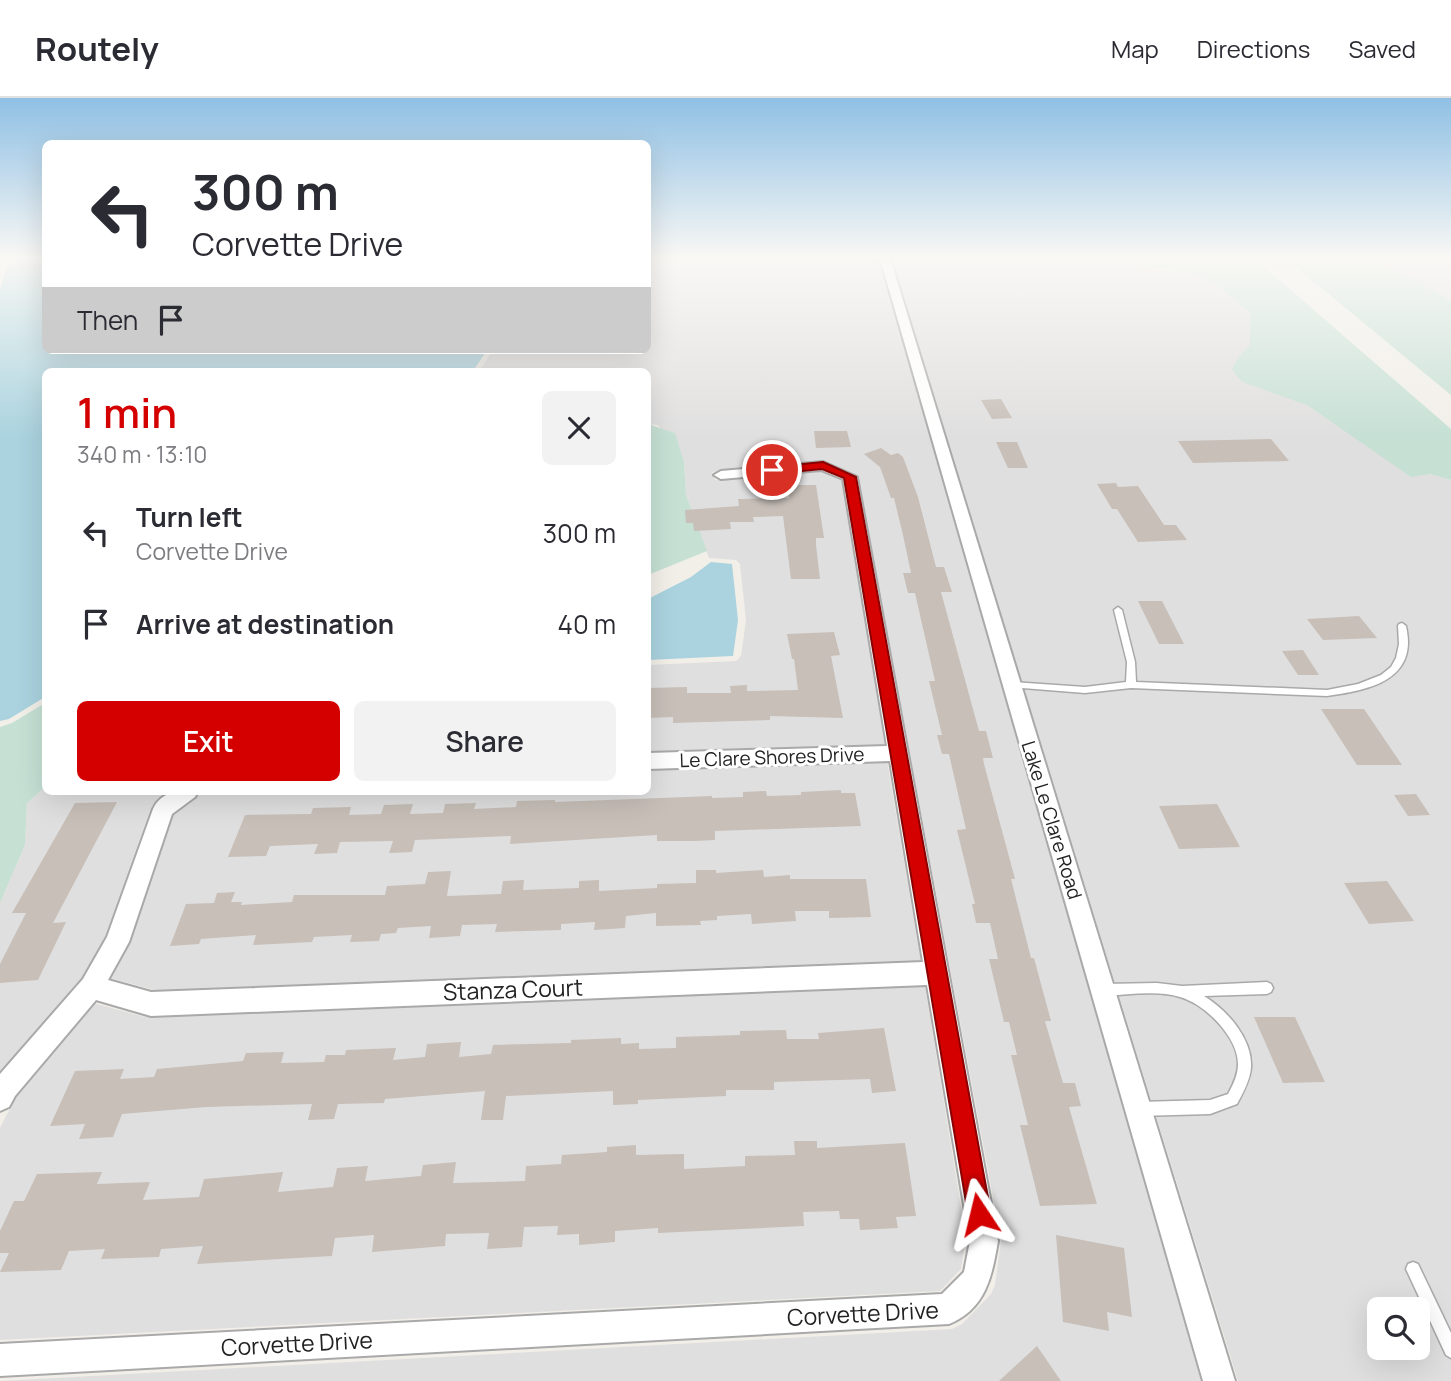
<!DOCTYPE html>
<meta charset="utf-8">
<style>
:root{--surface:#fff;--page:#f2f2f3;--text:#2b2b33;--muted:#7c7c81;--line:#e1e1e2;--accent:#d40000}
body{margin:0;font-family:Manrope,sans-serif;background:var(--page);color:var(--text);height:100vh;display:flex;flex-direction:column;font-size:26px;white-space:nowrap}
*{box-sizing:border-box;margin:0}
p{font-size:23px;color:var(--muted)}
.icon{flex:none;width:38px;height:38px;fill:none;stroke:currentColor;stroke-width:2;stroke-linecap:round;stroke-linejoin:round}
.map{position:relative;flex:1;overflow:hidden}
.details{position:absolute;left:42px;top:270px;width:609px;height:427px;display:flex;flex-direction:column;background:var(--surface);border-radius:10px;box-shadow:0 7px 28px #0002}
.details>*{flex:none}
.guide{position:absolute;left:42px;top:42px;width:609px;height:214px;border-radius:10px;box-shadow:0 7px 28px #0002;background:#fff;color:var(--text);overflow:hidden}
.controls{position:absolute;left:1367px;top:1199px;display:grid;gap:14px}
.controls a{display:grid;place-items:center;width:63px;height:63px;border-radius:10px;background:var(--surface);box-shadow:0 7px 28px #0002;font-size:35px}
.pin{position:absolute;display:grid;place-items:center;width:60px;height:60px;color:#fff;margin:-30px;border:4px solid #fff;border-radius:50%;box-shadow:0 2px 7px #0007}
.me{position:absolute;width:77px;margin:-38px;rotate:350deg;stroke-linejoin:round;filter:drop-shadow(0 0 5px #0008)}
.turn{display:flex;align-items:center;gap:24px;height:147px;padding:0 35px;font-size:32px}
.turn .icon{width:91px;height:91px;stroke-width:2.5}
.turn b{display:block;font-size:49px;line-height:60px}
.then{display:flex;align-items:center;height:66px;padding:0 35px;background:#0003;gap:14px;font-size:26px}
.round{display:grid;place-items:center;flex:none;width:74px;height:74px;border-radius:10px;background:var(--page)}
.head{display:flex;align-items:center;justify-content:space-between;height:119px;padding:0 35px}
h1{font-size:42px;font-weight:600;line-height:52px;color:var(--accent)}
.action{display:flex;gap:14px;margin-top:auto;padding:14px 35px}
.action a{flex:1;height:80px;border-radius:10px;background:var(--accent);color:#fff;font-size:28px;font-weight:600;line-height:80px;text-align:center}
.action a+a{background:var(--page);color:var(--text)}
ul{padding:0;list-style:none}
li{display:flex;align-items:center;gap:21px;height:91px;padding:0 35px}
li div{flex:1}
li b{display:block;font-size:26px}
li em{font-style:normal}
header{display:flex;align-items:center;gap:42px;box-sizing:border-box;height:98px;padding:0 35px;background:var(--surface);border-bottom:2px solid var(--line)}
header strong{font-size:33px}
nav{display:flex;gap:38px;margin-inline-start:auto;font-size:24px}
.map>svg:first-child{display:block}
.residential{fill:#e0dfdf;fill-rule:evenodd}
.wetland{fill:#c6e0d4}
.water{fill:#aad3df}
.building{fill:#c7bfb8}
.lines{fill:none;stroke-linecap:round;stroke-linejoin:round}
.service-casing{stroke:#a9a9a9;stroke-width:3}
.minor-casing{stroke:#a9a9a9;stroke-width:4}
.service{fill:#fff;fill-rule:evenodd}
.minor{fill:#fff;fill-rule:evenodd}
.route{fill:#d40000;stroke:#8a0000;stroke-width:2}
.labels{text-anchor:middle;stroke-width:6;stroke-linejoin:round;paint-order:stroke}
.street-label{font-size:19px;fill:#222;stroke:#fff}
.near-street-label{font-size:23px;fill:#222;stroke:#fff}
</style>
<header>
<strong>Routely</strong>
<nav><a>Map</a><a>Directions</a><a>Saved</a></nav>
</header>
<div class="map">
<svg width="1451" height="1283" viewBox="0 0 1451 1283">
<rect width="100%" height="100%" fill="#f2efe9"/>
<g class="residential">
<polygon points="648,160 879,160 1201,1283 0,1283 952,1231 962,1226 991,1196 995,1187 1001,1142 858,379 821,364 712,374 715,382 821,372 842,381 885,647 648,655 648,567 736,563 741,558 746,522 740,466 736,462 709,460 686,397 684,364 658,327 648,326 648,273 479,273 493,252 648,252"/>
<path d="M891,160H1140V169L1165,173H1186L1215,185L1250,215V247L1286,298L1307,307L1339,328L1430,376L1451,382V1283H1238ZM1379,1211H1418V1250H1379Z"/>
<polygon points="1334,160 1451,160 1451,203 1395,173"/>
<polygon points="887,663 921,864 158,893 110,880 131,842 174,713 203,693 648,693 648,672"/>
<polygon points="45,689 46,693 174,693 150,712 103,844 78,887 0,978 0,805 25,747 27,705"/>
<polygon points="925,888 966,1140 961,1171 940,1193 0,1242 0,1030 20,991 93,905 145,919"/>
</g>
<g class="wetland">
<polygon points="1140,160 1254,160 1451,331 1451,382 1430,376 1411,379 1307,307 1242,284 1232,272 1237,261 1250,247 1250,215 1215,185 1186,173 1140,169"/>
<path d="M1285,160C1320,160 1361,161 1393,172C1413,179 1433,193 1451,203V297Z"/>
<polygon points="648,326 675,335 684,364 686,397 707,453 648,477"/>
<polygon points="45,605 45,689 27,705 25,747 0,805 0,629 12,625"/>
</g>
<g class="water">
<polygon points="18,160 45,160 46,252 487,252 473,273 46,273 45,599 9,621 0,623 0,191 7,170"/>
<polygon points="711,464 732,466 738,522 733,558 648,562 648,501 691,479"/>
</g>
<g class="building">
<polygon points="1001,301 1012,320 992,321 981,302"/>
<polygon points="814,333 847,333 851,349 816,350"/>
<polygon points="1271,341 1289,363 1193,365 1178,343"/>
<polygon points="996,344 1017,344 1028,370 1008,370"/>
<polygon points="881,350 891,357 898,355 903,359 918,399 936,469 944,469 952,494 941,494 979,633 986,633 993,660 983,660 984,666 1015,781 1011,781 1031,860 1034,860 1051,923 1045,923 1063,985 1075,985 1081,1008 1069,1009 1097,1106 1040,1108 1020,1027 1028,1027 1011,957 1017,957 1009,924 1004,924 989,861 998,861 990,825 976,825 972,806 975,806 957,732 966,731 949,656 942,656 937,637 942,637 929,583 935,583 915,495 908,495 903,475 911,475 903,437 894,400 891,400 880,369 864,356"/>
<polygon points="1116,385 1118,389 1138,388 1164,427 1176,427 1187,442 1138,444 1117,411 1112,411 1097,386"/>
<polygon points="787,387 816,387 824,440 816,440 816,447 820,481 791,481 783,418 753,419 754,424 730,424 731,431 694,433 693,425 686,425 685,412 739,408 738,401 789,400"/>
<polygon points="1138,503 1162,503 1184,546 1159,546"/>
<polygon points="1359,518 1377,540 1323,542 1307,521"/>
<polygon points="834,534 840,557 831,558 843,620 770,618 770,622 673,625 673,619 648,620 648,590 687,589 687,595 731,595 730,588 747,587 747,593 798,592 794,561 792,561 787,536"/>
<polygon points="1303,552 1319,577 1298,577 1282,553"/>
<polygon points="1321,611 1364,611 1402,667 1357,667"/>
<polygon points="841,692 841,695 855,695 861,728 715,733 715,742 695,743 657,743 657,737 510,746 511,738 415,742 412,754 389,755 393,743 340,744 337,755 314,756 318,746 270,748 266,758 228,759 245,717 311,716 313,710 351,709 349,717 381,716 384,707 413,706 410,716 443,715 445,706 476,705 474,711 516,709 517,703 555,702 555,704 712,698 712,700 743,699 743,694 766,693 767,698 801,697 801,694"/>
<polygon points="1416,696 1430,717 1408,718 1394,697"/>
<polygon points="117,704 53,825 66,824 38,882 0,885 0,866 26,815 12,815 75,705"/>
<polygon points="1217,706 1240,749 1179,751 1159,708"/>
<polygon points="696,772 716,772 716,775 763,772 764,779 790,777 790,781 866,781 871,819 829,820 829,813 795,813 796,823 752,826 751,816 717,818 717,822 700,823 701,827 656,828 656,815 626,818 625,830 594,832 595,824 561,826 561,832 495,834 497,826 462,827 460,838 429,840 431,828 398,830 396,835 381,836 379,843 350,844 352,837 314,839 312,844 253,847 256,837 201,841 199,846 170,848 186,806 214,805 217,795 235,794 231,804 242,804 241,807 292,804 294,797 385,797 387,788 425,786 428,774 451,773 447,798 501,796 503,783 524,782 523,792 579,790 579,783 599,782 599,793 657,790 657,786 696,785"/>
<polygon points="1387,783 1414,823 1369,826 1344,785"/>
<polygon points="1254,919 1295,919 1325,984 1283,985"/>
<polygon points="884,930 896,993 872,995 870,981 774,984 774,992 726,992 726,998 638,1002 638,1006 613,1007 613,993 506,998 503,1022 481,1022 485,993 385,1001 384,1005 338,1006 334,1021 308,1022 312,1006 206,1009 122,1016 113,1039 79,1041 85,1026 50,1028 75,973 124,971 120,981 154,979 157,971 243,963 246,955 284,954 281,965 324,964 326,957 345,957 346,952 396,950 393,962 425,959 427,946 461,944 459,959 491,956 493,947 571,945 571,942 621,940 621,946 639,945 639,951 676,950 676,939 740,937 740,933 786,932 787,941 819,941 818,935"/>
<polygon points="794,1043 817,1043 817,1050 905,1045 916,1118 896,1119 898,1130 860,1132 859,1121 840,1121 839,1113 803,1114 804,1128 658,1135 658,1130 615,1133 615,1144 579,1147 579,1136 557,1137 558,1128 524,1129 522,1149 487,1151 489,1135 446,1136 445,1148 372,1154 374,1137 335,1140 332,1158 197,1166 203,1148 161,1151 159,1159 101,1161 105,1151 69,1153 61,1172 0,1174 9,1155 0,1155 0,1133 14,1103 24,1103 37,1076 102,1074 97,1086 150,1084 143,1102 199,1099 204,1081 283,1074 278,1094 333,1089 337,1070 368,1068 365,1083 421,1078 423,1067 456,1064 453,1085 525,1083 526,1068 561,1066 562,1057 607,1054 607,1049 636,1047 636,1057 684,1056 684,1071 745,1068 745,1058 795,1057"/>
<polygon points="1056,1137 1124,1150 1132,1219 1107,1214 1109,1233 1063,1224"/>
<polygon points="1037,1248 1061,1283 999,1283"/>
</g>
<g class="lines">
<defs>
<g id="service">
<path d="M1118,509L1122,512L1135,564L1136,584L1327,592L1358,586L1381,577L1391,569L1396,560L1399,546L1398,528L1399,526L1402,525L1406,528C1407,533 1408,539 1408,545C1407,587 1359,593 1327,598L1131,590L1085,595L1009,589L1007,587L1009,585L1012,584L1085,589L1126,584L1127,564L1114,512Z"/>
<path d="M1267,884L1271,886L1273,890L1271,894L1267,896L1204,898C1227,912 1253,941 1251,970C1250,982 1243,995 1237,1006L1210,1016L1139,1018L1134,1016L1132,1011L1134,1006L1139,1004L1210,1002L1228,996C1233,987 1238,977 1238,966C1238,939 1205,906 1180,899C1157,892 1128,897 1104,898L1100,896L1098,892L1100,888L1104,886L1157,885L1182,888Z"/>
<polygon points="1413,1164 1418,1166 1451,1235 1451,1260 1446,1257 1406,1171 1408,1166"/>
</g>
<g id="minor">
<polygon points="880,160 890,160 1235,1283 1203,1283"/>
<path d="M823,364L857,379L998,1143C992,1178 986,1211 949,1226L0,1278V1246L942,1196L964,1174L970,1143L927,887L151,918L96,902L15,998L9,1009L0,1013V976L83,881L107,839L153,711C162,692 180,693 198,693L195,699L172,716L129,844L108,882L151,894L923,864L890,663L648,671V655L887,648L843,381L821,372L721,381L714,377L721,373Z"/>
</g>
</defs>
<use href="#service" class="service-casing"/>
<use href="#minor" class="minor-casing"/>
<use href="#service" class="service"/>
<use href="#minor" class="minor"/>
</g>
<linearGradient id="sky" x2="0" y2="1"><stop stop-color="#8fc0e4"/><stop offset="0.47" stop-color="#f9f8f5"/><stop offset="1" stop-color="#f9f8f5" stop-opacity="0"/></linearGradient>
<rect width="1451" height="340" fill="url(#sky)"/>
<polygon class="route" points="823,364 856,379 991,1116 988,1124 979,1128 971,1124 968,1116 844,380 822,371 772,376 766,372 772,369"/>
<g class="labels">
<g class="street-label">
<text transform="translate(772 659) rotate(-2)" y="7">Le Clare Shores Drive</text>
<text transform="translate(1052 722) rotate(73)" y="7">Lake Le Clare Road</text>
</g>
<g class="near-street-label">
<text transform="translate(513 892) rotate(-2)" y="8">Stanza Court</text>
<text transform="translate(863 1216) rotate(-3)" y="8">Corvette Drive</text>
<text transform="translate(297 1246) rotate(-3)" y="8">Corvette Drive</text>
</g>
</g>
</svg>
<div class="controls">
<a><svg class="icon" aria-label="search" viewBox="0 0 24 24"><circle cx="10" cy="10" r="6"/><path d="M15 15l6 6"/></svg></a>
</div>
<div class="pin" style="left:772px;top:372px;background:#d93025"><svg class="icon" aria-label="arrive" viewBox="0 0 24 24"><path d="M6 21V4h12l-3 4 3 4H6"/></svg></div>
<svg class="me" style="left:979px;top:1116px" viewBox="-20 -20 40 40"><path d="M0-17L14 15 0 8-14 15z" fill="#d40000" stroke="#fff" stroke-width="4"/></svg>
<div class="guide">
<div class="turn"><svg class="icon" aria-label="left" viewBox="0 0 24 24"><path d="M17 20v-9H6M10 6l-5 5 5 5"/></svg><div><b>300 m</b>Corvette Drive</div></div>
<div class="then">Then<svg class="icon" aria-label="arrive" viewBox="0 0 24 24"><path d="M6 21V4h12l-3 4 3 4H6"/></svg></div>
</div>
<section class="details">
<div class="head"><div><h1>1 min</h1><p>340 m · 13:10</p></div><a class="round"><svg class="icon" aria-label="close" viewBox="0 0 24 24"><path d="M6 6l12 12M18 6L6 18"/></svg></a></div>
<ul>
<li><svg class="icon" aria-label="left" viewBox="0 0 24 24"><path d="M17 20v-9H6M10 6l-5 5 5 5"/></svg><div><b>Turn left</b><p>Corvette Drive</p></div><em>300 m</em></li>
<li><svg class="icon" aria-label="arrive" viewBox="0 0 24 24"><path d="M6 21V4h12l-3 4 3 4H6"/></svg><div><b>Arrive at destination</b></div><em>40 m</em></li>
</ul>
<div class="action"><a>Exit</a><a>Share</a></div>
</section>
</div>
